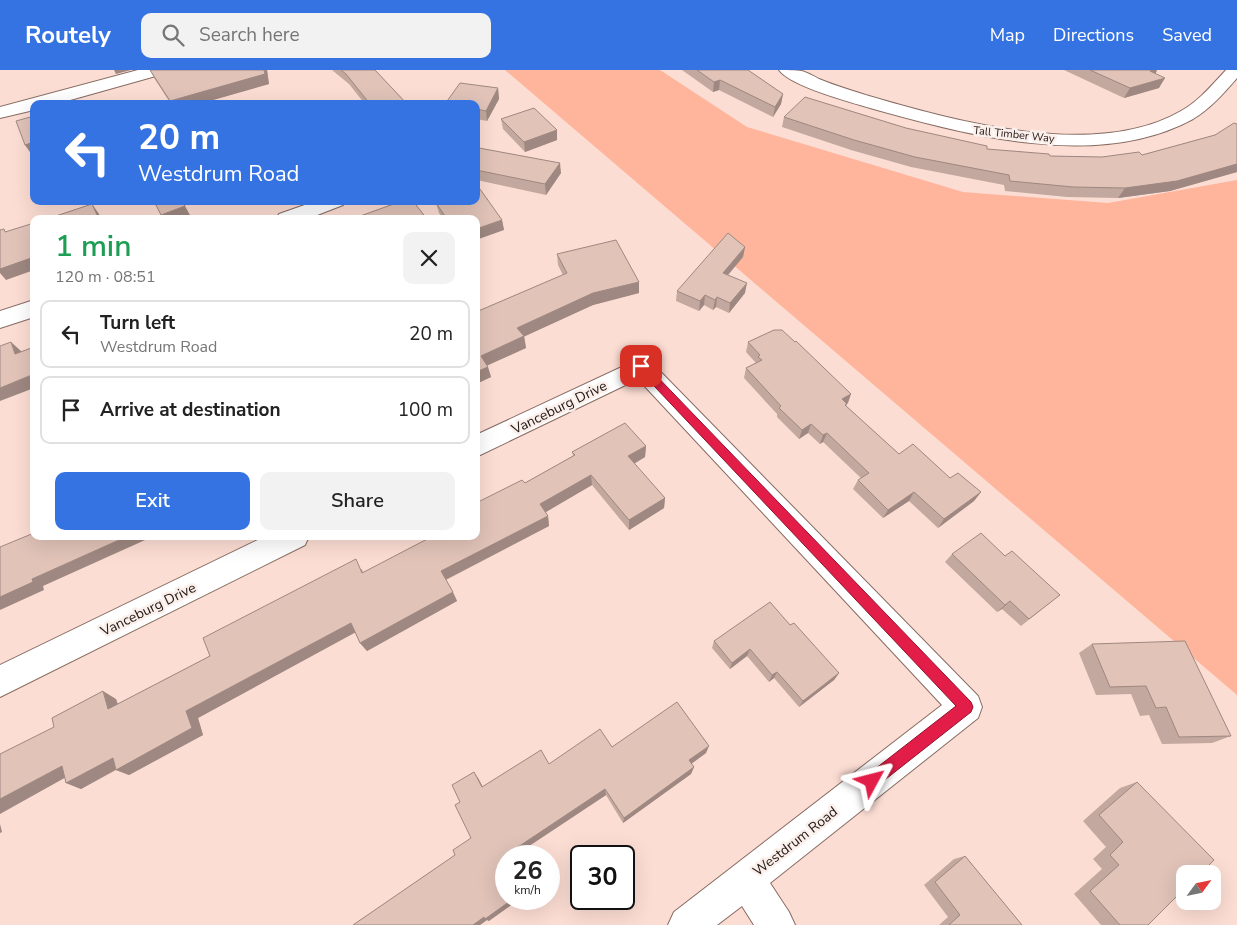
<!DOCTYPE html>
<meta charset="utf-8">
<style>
:root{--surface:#fff;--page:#f2f2f2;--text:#222;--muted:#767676;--line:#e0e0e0;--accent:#3473e1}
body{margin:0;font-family:"Nunito Sans",sans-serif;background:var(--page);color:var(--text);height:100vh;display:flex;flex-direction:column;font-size:19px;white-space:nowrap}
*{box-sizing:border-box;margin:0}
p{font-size:16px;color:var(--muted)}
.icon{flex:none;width:28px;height:28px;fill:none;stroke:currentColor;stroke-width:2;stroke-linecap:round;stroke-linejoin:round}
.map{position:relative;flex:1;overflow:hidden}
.details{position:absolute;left:30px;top:145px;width:450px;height:325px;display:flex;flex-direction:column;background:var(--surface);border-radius:10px;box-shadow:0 5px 20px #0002}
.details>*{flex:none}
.banner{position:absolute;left:30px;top:30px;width:450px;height:105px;border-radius:10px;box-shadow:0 5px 20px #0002;background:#3473e1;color:#fff;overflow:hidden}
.needle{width:32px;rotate:57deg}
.buttons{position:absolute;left:1176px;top:795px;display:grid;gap:10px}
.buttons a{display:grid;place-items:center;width:45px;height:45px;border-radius:10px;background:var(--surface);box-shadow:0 5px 20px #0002;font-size:25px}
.speed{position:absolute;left:495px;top:775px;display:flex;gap:10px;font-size:25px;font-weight:700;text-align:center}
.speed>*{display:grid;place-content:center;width:65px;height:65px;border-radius:50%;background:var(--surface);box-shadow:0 5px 20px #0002;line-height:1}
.speed small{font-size:12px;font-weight:400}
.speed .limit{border:2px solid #111;border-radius:8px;background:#fff;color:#111}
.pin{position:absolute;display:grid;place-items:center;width:42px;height:42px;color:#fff;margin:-21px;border-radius:10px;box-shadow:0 2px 8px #0006}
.me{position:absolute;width:55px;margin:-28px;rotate:52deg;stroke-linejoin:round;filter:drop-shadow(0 0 4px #0008)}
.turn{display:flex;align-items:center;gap:18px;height:105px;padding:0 25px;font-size:22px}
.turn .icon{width:65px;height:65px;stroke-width:2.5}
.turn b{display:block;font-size:35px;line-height:42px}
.round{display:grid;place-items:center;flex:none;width:52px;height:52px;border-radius:10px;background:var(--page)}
.head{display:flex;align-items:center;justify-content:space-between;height:85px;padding:0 25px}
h1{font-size:30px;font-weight:600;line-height:38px;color:#1e9e55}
.cta{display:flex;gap:10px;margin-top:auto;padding:10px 25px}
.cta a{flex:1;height:58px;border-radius:10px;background:var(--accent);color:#fff;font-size:20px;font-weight:600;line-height:58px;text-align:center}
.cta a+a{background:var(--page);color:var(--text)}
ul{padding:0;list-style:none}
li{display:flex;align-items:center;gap:15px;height:68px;margin:0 10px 8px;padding:0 15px;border:2px solid var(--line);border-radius:10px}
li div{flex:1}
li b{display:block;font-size:19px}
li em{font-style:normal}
header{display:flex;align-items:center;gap:30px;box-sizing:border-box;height:70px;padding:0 25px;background:var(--accent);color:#fff}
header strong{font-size:24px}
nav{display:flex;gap:28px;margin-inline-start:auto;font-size:18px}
.search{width:350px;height:45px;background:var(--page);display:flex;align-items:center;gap:12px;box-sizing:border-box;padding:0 18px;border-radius:10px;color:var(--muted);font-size:19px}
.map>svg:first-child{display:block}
.green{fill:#feb59c}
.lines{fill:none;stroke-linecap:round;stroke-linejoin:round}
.minor-casing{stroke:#876c63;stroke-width:2}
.minor{fill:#fff;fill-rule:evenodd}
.wall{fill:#c2a89e}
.shaded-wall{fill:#9e8881}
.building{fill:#e1c3b8;stroke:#9e8881}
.route{fill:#e11d48;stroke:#92132f}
.labels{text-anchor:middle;stroke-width:5;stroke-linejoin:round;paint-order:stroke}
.far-street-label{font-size:11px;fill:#211713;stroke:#fbefeb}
.street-label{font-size:14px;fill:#211713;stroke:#fbefeb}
</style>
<header>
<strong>Routely</strong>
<div class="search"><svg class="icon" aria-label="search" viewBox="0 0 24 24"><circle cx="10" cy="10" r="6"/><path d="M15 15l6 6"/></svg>Search here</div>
<nav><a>Map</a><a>Directions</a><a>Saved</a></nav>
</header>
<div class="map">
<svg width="1237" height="855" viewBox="0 0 1237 855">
<rect width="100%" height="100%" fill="#fcddd3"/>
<polygon class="green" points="505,0 660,0 747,57 963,122 1108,133 1237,110 1237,625"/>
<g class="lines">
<defs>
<g id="minor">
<polygon points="138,0 166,0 163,4 56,34 34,34 34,40 0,48 0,37"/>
<path d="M779,0C786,0 796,0 802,1C808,3 814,6 819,9C836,16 853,21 869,26C958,52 1096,90 1181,41C1199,31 1212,15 1226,0H1237V8C1224,23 1210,39 1193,49C1098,101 967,65 870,38C850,32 790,16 779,0Z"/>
<polygon points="316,131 346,131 343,135 307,149 276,149 279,144"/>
<polygon points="34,230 34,247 0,258 0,241"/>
<polygon points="641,288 650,291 978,626 982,637 978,648 770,813 789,842 795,855 754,855 742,836 717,855 668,855 674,842 942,635 638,309 476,387 476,365"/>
<polygon points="266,466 309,466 305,475 0,627 0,595"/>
</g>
</defs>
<use href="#minor" class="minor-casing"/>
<use href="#minor" class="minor"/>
</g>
<g class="wall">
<polygon points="150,0 267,0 269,14 199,34 171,34 154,8"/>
<polygon points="332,0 375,0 407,34 365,34 349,14"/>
<polygon points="682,0 748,0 783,24 781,34 773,47 719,20 713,22"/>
<polygon points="1064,0 1157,0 1155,4 1159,18 1124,28"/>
<polygon points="498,18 499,29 487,51 476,49 476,34"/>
<polygon points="784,47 906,58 987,79 1050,86 1102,87 1142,85 1215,65 1237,54 1237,102 1170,121 1118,128 1067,127 1005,121 1004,115 911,97 851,80 782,57"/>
<polygon points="501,49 557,60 557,70 525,82 503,59"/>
<polygon points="476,94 561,103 546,125 477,110"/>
<polygon points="436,133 502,150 504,160 476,149 443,149 439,143"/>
<polygon points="745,177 743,187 728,205 745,223 729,243 716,237 713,240 704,235 699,241 676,231 677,221"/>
<polygon points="557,184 639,223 593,235 524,266 526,278 487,295 491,307 476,314 476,242 563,205 558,195"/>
<polygon points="748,272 848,333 846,336 899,384 981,422 974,431 938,458 909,431 883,448 853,419 858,410 861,408 823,372 820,374 808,363 799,369 777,347 777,344 744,308 746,298 756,293 746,282"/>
<polygon points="646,376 645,387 634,394 665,428 664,438 629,460 592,415 545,442 548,446 549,456 446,510 457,531 367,581 360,573 355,562 198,648 203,665 129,705 116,700 81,719 66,713 54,657 116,629 118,634 210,586 362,499 363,502 476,466 525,413 573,386 572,382"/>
<polygon points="952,484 1051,532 1021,556 1002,539 997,542 945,492"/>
<polygon points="790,555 839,603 834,610 799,637 774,608 769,612 747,586 730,599 712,578 714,571"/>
<polygon points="1092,574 1231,666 1212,673 1162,674 1149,645 1140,646 1131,624 1096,625 1079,583"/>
<polygon points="612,677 706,683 691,694 694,697 691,704 623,753 606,725 514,786 506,786 489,851 487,850 480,855 353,855 455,785 471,768 460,732 478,708 483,717 549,694"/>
<polygon points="1137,712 1148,855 1101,855 1074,824 1102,799 1093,789 1106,777 1083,751 1120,718"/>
<polygon points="965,786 1022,855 939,855 948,847 924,815 954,789"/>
</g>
<g class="shaded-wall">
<polygon points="114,0 131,0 116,4"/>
<polygon points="264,0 267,0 269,14 199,34 172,34 170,31"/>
<polygon points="1152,0 1157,0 1155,5 1150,1"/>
<polygon points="1165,8 1159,18 1124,28 1130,18"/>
<polygon points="720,10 719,20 713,22 714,12"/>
<polygon points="498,18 499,29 487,51 486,41"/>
<polygon points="783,24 781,34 773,47 775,37"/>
<polygon points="557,60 557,70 525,82 524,72"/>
<polygon points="34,72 34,84 32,85 25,75"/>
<polygon points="560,93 561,103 546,125 545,114"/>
<polygon points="1237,94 1237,102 1170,121 1118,128 1125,118"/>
<polygon points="92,134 99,144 101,149 99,149"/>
<polygon points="185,136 191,147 184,149 164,149 161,145"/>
<polygon points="502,150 504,160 476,170 476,159"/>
<polygon points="745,177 743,187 721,213 723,203"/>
<polygon points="34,187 34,200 6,210 0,203 0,197"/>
<polygon points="639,212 639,223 593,235 519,269 517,258 593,223"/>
<polygon points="747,213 745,223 729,243 730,233"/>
<polygon points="705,225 704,235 699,241 700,231"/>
<polygon points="717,227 716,237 713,240 715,230"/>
<polygon points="524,266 526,278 484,297 481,286"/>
<polygon points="11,272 21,281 25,294 15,284"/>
<polygon points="488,297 491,307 476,314 476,302"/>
<polygon points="34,304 34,318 0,331 0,318"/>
<polygon points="851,324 848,333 838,338 842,329"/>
<polygon points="811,354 808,363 799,369 802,360"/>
<polygon points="827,363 823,372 820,374 823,365"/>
<polygon points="646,376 645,387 628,397 628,386"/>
<polygon points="591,405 592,415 541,445 540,434"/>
<polygon points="914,422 909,431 883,448 888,440"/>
<polygon points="981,422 974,431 938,458 944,449"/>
<polygon points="665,428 664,438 629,460 629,450"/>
<polygon points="548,446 549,456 445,510 441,501"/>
<polygon points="128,466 154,466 43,516 44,520 0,540 0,527 32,509"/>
<polygon points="453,522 457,531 367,581 360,573"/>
<polygon points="1010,531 1002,539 997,542 1005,535"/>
<polygon points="351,553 358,561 198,648 203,665 129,705 116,700 186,641"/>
<polygon points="750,579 747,586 730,599 732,593"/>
<polygon points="777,602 774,608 769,612 772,605"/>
<polygon points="839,603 834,610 799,637 803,631"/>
<polygon points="103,621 116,629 121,646 108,639"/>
<polygon points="709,676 706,683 687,697 689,690"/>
<polygon points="113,688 126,694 81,719 66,713"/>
<polygon points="62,696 77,701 0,744 0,729"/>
<polygon points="694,697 691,704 623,753 624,748"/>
<polygon points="474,702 478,708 486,723 482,717"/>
<polygon points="605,719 606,725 514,786 511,786 509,783"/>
<polygon points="0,754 2,762 0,763"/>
<polygon points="513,829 520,829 489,851 487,850 480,855 473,855 484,847"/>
</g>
<g class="building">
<polygon points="150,0 264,0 265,4 170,31"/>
<polygon points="341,0 375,0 407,34 370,34 346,4"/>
<polygon points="697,0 748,0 783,24 775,37 720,10 714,12"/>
<polygon points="1090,0 1152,0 1150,1 1165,8 1130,18"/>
<polygon points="460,13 498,18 486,41 476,39 476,34 445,34"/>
<polygon points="805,27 906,58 987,76 987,79 1049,84 1050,86 1102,87 1139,82 1142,85 1215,65 1234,53 1237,54 1237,94 1177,111 1125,118 1073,117 1010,111 1009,105 915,87 854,70 784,47"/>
<polygon points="534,38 557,60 524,72 501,49"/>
<polygon points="34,46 34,72 25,75 16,51"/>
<polygon points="479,78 560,93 545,114 476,100 476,94"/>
<polygon points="480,119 502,150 476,159 476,149 447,149 436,133 442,131 476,131 476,120"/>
<polygon points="154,131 182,131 185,136 161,145"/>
<polygon points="402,131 413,131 427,149 352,149"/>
<polygon points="92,134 99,149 47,149"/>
<polygon points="34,153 34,187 0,199 0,160 4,159 5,162"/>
<polygon points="728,163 745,177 723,203 747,213 730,233 717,227 715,230 705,225 700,231 677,221"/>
<polygon points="616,170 639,212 593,223 517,258 524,266 481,286 488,297 476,302 476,242 567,203 557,184"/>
<polygon points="774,260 782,260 795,272 796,271 851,324 842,329 847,334 845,335 899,384 913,374 950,408 958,403 981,422 944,449 914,422 888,440 858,410 869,403 827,363 823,365 811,354 802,360 779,338 781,336 746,298 762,290 758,287 760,285 748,272"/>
<polygon points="11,272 15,284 34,277 34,304 0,318 0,276"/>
<polygon points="625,353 646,376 628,386 665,428 629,450 591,405 540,434 548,446 441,501 453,522 360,573 351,553 186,641 192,658 116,700 113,688 66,713 62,696 0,729 0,684 54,657 52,648 103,621 108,639 210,586 203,568 356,489 362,503 433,466 476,466 476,433 522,410 525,413 575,385 572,382"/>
<polygon points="34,463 34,466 128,466 32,509 33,512 0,527 0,477"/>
<polygon points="981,463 1005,486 1012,481 1060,525 1029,549 1010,531 1005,535 952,484"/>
<polygon points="770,532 790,555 794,553 839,603 803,631 777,602 772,605 750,579 732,593 714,571"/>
<polygon points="1185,571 1231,666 1179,667 1166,637 1156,638 1146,616 1110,617 1092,574"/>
<polygon points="677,632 709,676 689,690 694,697 624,748 605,719 509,783 511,786 506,786 506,829 513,829 485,849 484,847 473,855 353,855 455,785 453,780 471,768 455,735 460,732 452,715 474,702 482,717 541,680 549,694 600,659 612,677"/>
<polygon points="1137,712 1214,790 1200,804 1185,804 1185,818 1148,855 1120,855 1090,821 1119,795 1110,785 1123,772 1099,745"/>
<polygon points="965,786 1022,855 949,855 960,845 935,812"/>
</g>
<polygon class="route" points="641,293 645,294 971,632 973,637 971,642 877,716 872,718 866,716 864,711 866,706 956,636 638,299 636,296"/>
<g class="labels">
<g class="far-street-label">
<text transform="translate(1014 64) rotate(6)" y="4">Tall Timber Way</text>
</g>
<g class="street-label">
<text transform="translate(559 337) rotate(-26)" y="5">Vanceburg Drive</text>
<text transform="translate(148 539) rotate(-26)" y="5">Vanceburg Drive</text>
<text transform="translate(795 771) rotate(-38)" y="5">Westdrum Road</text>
</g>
</g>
</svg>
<div class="buttons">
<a><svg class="needle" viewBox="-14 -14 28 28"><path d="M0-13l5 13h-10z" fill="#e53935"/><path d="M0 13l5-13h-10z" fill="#767676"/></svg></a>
</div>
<div class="speed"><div>26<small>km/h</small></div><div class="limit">30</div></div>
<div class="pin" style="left:641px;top:296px;background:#d93025"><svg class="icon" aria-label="arrive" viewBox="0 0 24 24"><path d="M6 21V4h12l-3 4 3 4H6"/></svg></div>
<svg class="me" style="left:872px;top:711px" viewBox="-20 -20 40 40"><path d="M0-17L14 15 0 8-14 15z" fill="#e11d48" stroke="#fff" stroke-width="4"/></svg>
<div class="banner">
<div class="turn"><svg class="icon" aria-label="left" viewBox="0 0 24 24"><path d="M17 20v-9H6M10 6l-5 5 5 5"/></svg><div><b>20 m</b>Westdrum Road</div></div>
</div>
<section class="details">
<div class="head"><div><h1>1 min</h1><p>120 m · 08:51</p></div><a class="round"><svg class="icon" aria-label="close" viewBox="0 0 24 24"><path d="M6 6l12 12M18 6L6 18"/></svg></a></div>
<ul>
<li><svg class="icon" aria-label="left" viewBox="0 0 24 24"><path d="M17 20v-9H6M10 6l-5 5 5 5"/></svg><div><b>Turn left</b><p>Westdrum Road</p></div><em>20 m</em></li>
<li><svg class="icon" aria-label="arrive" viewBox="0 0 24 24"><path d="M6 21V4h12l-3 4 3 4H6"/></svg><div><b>Arrive at destination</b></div><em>100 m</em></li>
</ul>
<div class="cta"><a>Exit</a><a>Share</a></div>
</section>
</div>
